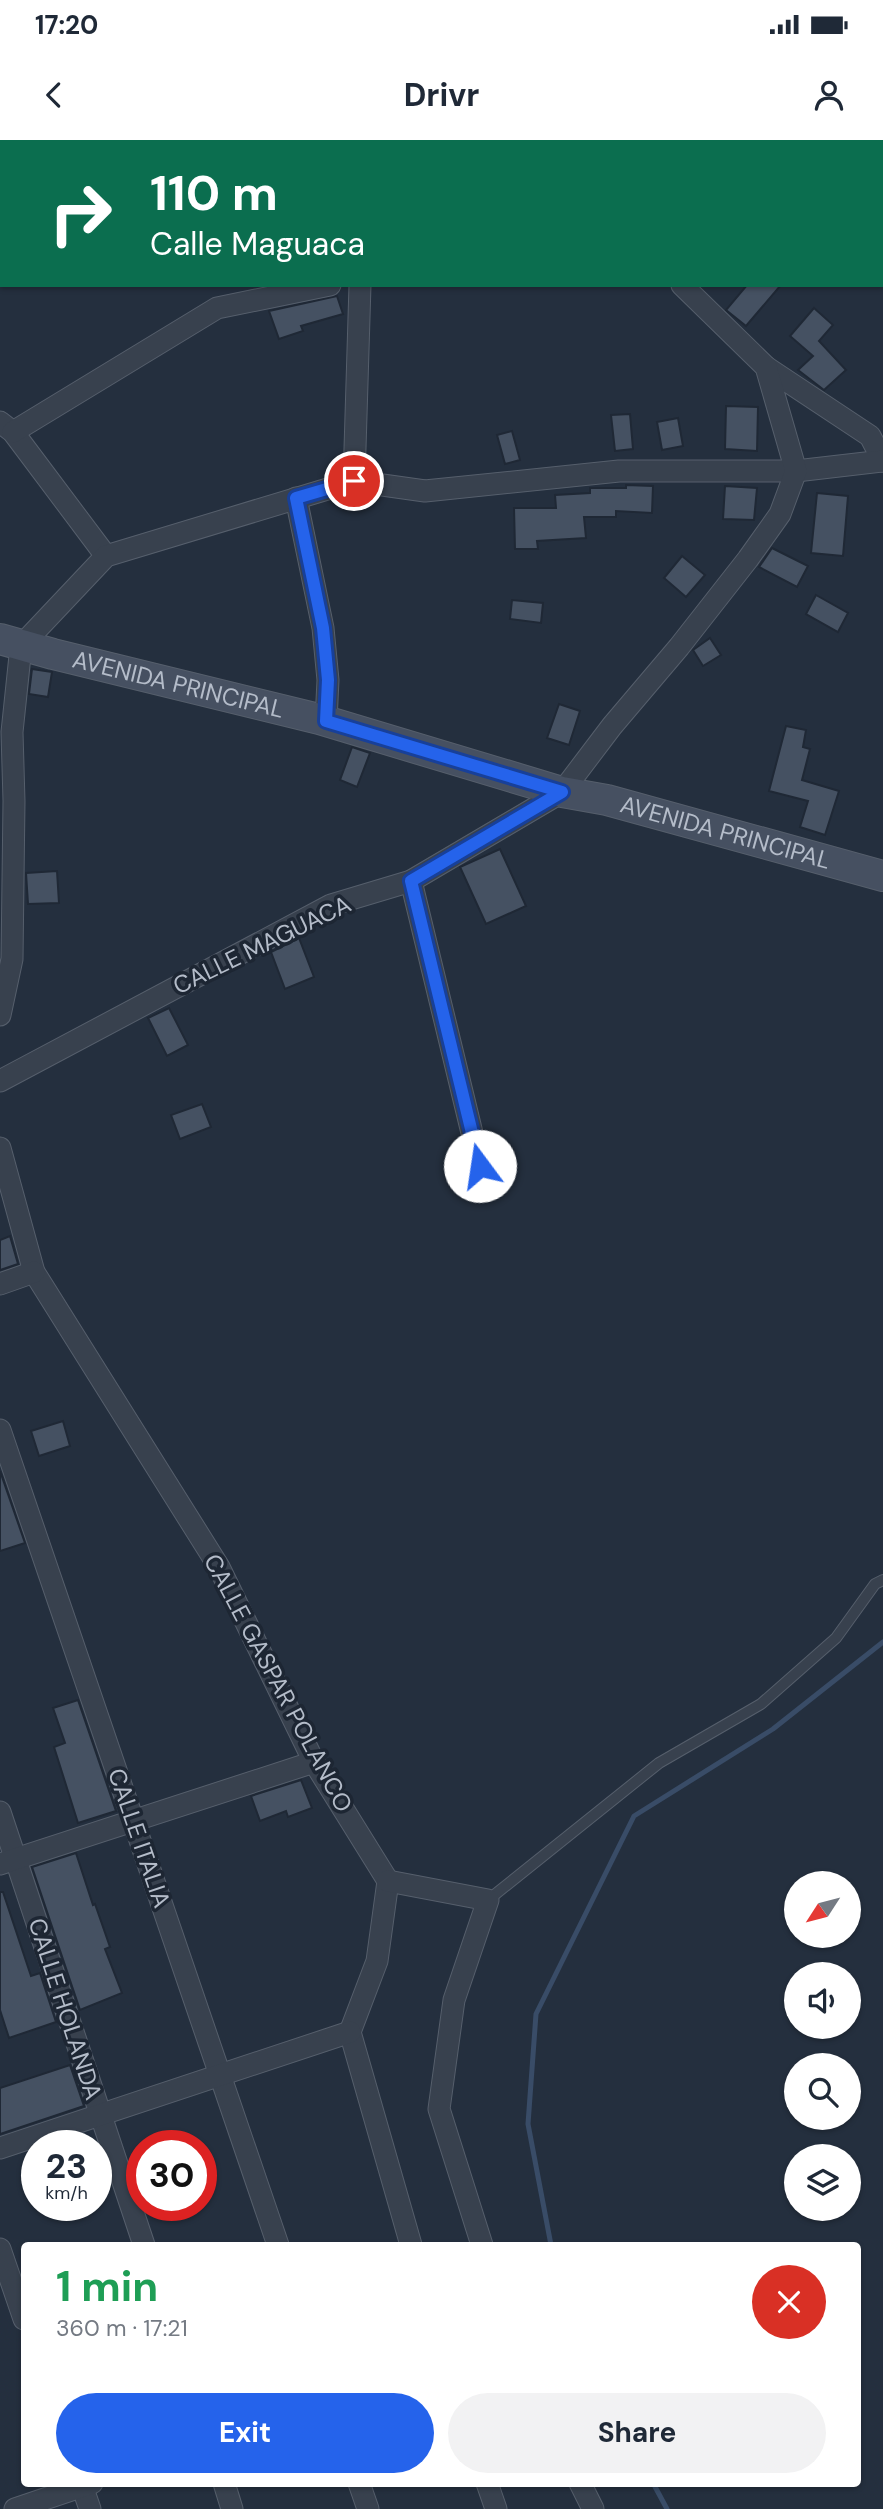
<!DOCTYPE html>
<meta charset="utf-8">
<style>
:root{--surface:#fff;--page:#f2f2f3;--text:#1f2937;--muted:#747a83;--accent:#2563eb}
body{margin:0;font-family:"DM Sans",sans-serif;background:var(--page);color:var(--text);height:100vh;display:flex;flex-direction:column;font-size:26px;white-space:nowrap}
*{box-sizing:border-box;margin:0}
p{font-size:23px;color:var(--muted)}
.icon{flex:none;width:38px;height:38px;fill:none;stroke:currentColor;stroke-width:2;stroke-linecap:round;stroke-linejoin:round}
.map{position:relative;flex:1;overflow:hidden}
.sheet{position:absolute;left:21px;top:2102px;width:840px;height:245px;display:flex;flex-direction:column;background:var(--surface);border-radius:7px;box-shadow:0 2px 5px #0004}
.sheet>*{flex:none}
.hud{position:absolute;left:0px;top:0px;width:884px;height:147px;box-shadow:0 2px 5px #0004;background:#0b6e4f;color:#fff;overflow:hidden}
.needle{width:46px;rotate:234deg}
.controls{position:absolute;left:784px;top:1731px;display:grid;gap:14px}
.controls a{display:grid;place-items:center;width:77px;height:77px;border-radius:50%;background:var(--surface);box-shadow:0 2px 5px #0004;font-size:35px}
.speed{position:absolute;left:21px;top:1990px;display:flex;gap:14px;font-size:35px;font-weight:700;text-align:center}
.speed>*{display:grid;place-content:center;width:91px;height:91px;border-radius:50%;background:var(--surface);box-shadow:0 2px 5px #0004;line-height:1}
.speed small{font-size:18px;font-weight:400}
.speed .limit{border:10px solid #d22;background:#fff;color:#111}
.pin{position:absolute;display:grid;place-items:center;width:60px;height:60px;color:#fff;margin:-30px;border:4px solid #fff;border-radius:50%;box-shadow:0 2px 7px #0007}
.me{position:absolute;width:77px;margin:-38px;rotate:346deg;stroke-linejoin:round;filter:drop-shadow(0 0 5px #0008)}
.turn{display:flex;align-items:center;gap:24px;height:147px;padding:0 35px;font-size:32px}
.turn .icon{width:91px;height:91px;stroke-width:2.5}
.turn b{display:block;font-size:49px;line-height:60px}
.round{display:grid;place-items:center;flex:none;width:74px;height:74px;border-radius:37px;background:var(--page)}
.summary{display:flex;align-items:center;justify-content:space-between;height:119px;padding:0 35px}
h1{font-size:42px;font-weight:700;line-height:52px;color:#1e9e55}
.primary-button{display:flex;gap:14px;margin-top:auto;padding:14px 35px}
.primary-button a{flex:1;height:80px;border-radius:42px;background:var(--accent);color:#fff;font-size:28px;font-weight:700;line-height:80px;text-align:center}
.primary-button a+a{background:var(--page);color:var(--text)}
.status{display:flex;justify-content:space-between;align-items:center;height:49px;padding:0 35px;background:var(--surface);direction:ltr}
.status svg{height:19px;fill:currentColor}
header{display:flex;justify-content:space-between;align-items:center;height:91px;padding:0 35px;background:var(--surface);font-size:32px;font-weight:700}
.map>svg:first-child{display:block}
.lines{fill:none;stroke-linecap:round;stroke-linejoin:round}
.stream{stroke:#394c67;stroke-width:5}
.building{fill:#455162;stroke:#1f2835;stroke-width:2}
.lane-casing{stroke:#565f6c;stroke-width:12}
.street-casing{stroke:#565f6c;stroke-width:23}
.secondary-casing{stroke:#565f6c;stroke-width:32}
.path{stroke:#44595c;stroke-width:3.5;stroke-dasharray:5 5;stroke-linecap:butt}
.lane{stroke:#38414e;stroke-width:10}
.street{stroke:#38414e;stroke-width:21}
.secondary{stroke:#465061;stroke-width:30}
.route-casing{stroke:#184099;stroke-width:18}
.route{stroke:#2563eb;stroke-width:12}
.labels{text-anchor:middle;stroke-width:7;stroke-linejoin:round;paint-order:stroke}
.street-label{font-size:24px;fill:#b4bcc9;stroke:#1d2633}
</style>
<div class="status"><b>17:20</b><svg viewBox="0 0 49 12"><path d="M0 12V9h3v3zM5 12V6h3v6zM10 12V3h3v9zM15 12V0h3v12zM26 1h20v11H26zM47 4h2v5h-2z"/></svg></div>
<header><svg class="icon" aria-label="back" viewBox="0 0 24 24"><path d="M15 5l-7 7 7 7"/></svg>Drivr<svg class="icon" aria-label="person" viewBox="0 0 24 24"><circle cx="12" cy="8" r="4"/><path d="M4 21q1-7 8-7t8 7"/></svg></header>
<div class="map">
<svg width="883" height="2369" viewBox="0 0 883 2369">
<rect width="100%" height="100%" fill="#242f3e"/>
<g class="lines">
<g class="stream">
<polyline points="551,2105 528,1984 536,1874 634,1676 773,1589 883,1502"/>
<polyline points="653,2343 667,2369"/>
</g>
</g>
<g class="building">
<polygon points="747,145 781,145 746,186 726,170"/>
<polygon points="337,156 343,174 301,186 303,191 279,199 269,171"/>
<polygon points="814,168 833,185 819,201 846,230 824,250 798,230 813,216 790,196"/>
<polygon points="726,266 758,267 757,311 725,309"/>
<polygon points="630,274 633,309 615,311 611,275"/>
<polygon points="678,278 683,306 662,310 657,282"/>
<polygon points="512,291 520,320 505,324 497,295"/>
<polygon points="626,345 653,346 652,373 616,371 616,377 584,377 586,398 537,401 538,409 515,409 514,368 556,368 555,355 590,353 590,348 626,348"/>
<polygon points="725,346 757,348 754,380 723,379"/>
<polygon points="817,353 848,356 843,416 811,413"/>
<polygon points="772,408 808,426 797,447 759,427"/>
<polygon points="682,416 705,435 686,457 664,438"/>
<polygon points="816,455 848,473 838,492 806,474"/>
<polygon points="512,460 543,463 541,483 510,479"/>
<polygon points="710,498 721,515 703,526 693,510"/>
<polygon points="32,529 52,532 48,557 29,554"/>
<polygon points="559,564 580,571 569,605 547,598"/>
<polygon points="786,586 806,590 803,607 810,609 802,640 839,651 825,695 800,687 808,661 769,651"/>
<polygon points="352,607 370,613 357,647 340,640"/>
<polygon points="500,709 526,766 486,784 460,727"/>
<polygon points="57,731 59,763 28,764 26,733"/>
<polygon points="299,798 314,837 285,849 271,812"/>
<polygon points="169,868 188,905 167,916 148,878"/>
<polygon points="202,964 211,987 180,999 171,975"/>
<polygon points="10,1096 18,1124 0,1130 0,1100"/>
<polygon points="63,1281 70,1306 39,1316 31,1291"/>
<polygon points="0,1331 25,1403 0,1411"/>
<polygon points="78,1560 116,1671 78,1683 54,1607 65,1603 53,1568"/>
<polygon points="301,1640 312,1668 288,1677 286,1671 260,1681 251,1656"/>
<polygon points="76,1713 93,1765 95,1764 110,1807 105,1809 122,1853 80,1870 32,1727"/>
<polygon points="0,1752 3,1752 31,1836 40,1833 56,1882 9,1898 0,1870"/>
<polygon points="70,1925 84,1966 0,1994 0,1948"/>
</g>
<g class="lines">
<defs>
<polyline id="lane" points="488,1760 659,1623 761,1564 836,1498 875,1444 883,1440"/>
<g id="street">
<polyline points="335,0 337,2"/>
<polyline points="550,0 551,2"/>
<polyline points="807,2 810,0"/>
<polyline points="882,107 883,108"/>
<polyline points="766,227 870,296 883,321"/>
<polyline points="0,282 13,292 106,416"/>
<polyline points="13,292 217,168 330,145"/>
<polyline points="354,341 360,145"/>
<polyline points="296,358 323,488 328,540 326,581"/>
<polyline points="21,506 106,416 354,341 425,351 619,331 796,331 883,321"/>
<polyline points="411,741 480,1026"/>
<polyline points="0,875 12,819 14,661 12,592 21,506"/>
<polyline points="0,941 331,765 411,741 562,652 612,586 679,507 748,419 780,374 796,331 766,227 682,145"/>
<polyline points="0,1008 34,1132 219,1427 314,1622 388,1741 377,1821 350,1892 411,2105"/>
<polyline points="0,1144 34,1132"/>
<polyline points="0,1290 278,2105"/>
<polyline points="0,1672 144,2105"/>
<polyline points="0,1724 314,1622"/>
<polyline points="388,1741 488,1760 454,1860 439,1969 482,2105"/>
<polyline points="0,2008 350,1892"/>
<polyline points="0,2109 24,2179"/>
<polyline points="81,2343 90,2369"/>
<polyline points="224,2343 232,2369"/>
<polyline points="359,2343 368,2369"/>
<polyline points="487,2343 496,2369"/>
<polyline points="580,2343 593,2369"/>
<polyline points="15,2369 92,2343"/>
</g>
<g id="secondary">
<polyline points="103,2 105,0"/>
<polyline points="0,75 2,74"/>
<path id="s1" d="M0,499L53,514L319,579L562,652L607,660L883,736"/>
</g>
</defs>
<use href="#lane" class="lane-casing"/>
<use href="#street" class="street-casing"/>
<use href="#secondary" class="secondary-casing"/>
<polyline class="path" points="423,2 427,0"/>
<use href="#lane" class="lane"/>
<use href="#street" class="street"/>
<use href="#secondary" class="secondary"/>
</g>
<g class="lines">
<defs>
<polyline id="route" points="354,341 296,358 323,488 328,540 326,581 562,652 411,741 480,1026"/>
</defs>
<use href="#route" class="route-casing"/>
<use href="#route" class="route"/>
</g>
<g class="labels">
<g class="street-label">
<text dy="8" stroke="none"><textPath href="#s1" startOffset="184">AVENIDA PRINCIPAL</textPath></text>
<text dy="8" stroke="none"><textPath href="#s1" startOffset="751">AVENIDA PRINCIPAL</textPath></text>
<text transform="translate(262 805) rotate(-26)" y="8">CALLE MAGUACA</text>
<text transform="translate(278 1543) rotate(62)" y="8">CALLE GASPAR POLANCO</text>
<text transform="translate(139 1698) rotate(71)" y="8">CALLE ITALIA</text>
<text transform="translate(65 1869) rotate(72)" y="8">CALLE HOLANDA</text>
</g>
</g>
</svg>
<div class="controls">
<a><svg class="needle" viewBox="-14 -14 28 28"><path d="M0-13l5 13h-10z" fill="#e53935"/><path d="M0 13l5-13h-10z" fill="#747a83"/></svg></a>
<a><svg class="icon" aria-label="sound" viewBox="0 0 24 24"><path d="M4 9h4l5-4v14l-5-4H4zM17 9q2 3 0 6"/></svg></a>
<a><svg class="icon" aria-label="search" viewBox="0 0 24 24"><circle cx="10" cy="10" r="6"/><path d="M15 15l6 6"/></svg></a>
<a><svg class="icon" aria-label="layers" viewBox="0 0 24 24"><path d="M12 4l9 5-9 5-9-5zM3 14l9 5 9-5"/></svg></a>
</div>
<div class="speed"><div>23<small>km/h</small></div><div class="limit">30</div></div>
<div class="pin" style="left:354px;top:341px;background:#d93025"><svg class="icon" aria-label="arrive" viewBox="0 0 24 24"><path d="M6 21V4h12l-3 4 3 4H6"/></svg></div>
<svg class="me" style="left:480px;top:1026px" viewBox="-20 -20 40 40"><circle r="19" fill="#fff"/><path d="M0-13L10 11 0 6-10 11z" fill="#2563eb"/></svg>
<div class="hud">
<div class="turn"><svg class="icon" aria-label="right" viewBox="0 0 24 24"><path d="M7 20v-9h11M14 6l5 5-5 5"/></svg><div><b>110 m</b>Calle Maguaca</div></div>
</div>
<section class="sheet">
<div class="summary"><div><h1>1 min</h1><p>360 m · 17:21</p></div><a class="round" style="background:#d93025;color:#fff"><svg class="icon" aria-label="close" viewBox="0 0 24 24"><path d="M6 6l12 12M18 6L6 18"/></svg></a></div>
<div class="primary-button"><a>Exit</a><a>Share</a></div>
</section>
</div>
